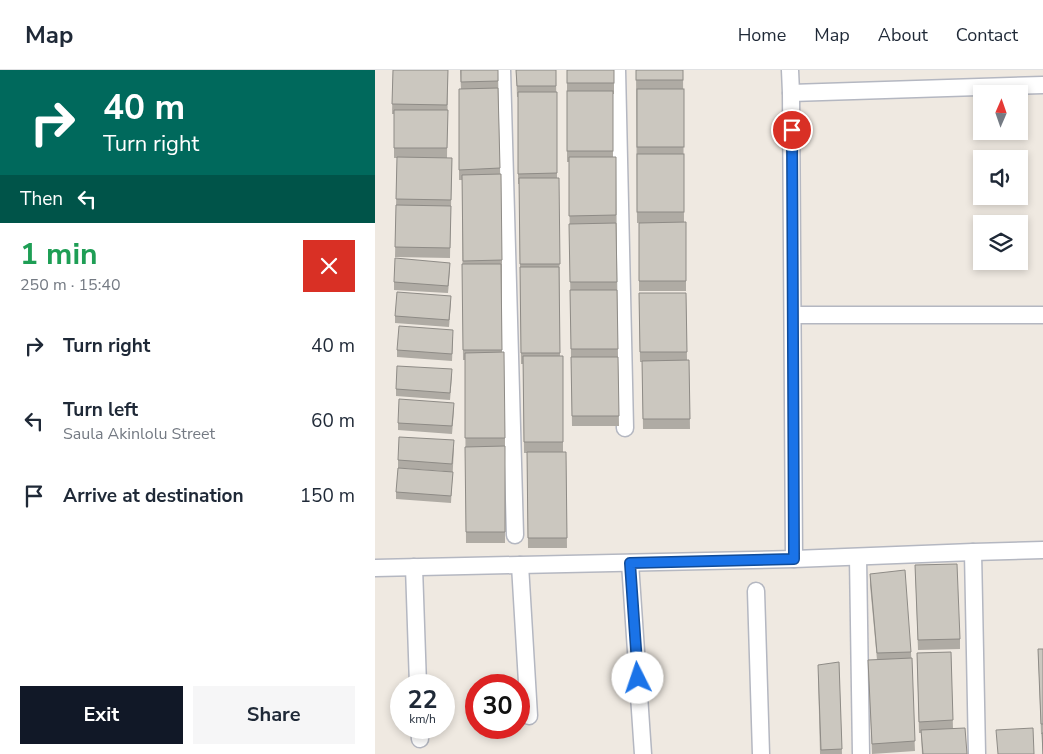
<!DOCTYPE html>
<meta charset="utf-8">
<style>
:root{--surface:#fff;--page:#f6f6f7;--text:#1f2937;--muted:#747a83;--line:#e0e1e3;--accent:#111827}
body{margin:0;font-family:"Nunito Sans",sans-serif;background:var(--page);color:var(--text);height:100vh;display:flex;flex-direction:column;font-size:19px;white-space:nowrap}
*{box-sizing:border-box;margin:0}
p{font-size:16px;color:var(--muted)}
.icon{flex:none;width:28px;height:28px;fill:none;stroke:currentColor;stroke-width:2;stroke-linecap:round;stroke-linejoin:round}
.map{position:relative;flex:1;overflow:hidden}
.details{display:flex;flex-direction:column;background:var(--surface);width:375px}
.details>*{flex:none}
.top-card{background:#00695c;color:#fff;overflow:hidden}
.needle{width:32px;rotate:2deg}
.controls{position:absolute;left:598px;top:15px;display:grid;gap:10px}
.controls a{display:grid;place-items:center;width:55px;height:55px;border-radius:0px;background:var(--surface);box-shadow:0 2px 8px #0003;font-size:25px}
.speed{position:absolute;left:15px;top:604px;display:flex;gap:10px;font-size:25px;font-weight:700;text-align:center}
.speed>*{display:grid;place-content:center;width:65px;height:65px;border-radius:50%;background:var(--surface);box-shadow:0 2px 8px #0003;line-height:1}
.speed small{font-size:12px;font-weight:400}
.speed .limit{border:8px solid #d22;background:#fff;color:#111}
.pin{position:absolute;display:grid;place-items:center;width:42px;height:42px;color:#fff;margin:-21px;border:2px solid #fff;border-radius:50%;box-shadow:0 1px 5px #0007}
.me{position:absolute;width:55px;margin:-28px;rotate:356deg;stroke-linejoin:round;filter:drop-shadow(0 0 4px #0008)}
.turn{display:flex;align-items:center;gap:18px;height:105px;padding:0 20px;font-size:22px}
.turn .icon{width:65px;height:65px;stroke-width:2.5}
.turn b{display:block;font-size:35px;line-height:42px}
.then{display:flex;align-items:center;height:48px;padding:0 20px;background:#0003;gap:10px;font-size:19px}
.round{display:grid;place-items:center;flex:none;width:52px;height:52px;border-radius:0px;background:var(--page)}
.headline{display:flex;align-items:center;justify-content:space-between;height:85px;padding:0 20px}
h1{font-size:30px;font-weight:700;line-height:38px;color:#1e9e55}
.primary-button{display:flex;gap:10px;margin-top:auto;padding:10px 20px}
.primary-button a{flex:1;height:58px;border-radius:0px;background:var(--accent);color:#fff;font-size:20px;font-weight:700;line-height:58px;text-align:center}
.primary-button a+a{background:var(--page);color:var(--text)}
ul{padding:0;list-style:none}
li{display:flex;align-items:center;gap:15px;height:75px;padding:0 20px}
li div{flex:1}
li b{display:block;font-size:19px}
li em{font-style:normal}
header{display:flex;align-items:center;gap:30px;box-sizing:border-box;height:70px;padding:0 25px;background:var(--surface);border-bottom:1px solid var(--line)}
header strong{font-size:24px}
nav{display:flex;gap:28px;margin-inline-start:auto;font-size:18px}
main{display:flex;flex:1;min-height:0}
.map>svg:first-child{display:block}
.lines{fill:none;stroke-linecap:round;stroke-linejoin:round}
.minor-casing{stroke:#b4b7c1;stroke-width:19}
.minor{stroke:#fff;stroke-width:16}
.wall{fill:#afaba4}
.building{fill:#cbc7bf;stroke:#8e8b86}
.route-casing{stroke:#114b97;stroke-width:12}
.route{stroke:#1a73e8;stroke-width:9}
</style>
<header>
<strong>Map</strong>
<nav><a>Home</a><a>Map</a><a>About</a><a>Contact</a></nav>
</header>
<main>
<section class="details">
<div class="top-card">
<div class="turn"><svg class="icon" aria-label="right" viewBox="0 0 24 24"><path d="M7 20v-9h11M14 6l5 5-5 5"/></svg><div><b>40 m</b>Turn right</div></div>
<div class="then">Then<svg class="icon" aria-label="left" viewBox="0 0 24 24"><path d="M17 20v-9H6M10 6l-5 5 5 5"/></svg></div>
</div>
<div class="headline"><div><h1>1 min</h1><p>250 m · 15:40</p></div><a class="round" style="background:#d93025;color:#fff"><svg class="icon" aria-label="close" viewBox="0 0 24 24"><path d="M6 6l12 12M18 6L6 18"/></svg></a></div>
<ul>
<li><svg class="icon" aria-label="right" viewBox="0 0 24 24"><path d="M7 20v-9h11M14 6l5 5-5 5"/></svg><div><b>Turn right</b></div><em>40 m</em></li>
<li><svg class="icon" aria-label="left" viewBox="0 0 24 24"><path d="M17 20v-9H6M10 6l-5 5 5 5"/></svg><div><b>Turn left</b><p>Saula Akinlolu Street</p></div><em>60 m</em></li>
<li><svg class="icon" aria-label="arrive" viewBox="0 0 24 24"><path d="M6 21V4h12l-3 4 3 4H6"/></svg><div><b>Arrive at destination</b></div><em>150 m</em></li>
</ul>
<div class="primary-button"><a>Exit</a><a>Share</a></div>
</section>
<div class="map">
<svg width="668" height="684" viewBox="0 0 668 684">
<rect width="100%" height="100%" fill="#efe9e1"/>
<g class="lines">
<defs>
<g id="minor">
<polyline points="127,0 140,465"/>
<polyline points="242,0 250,358"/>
<polyline points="415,0 416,23 419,489"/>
<polyline points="416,23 668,15"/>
<polyline points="418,245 668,245"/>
<polyline points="598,482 602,684"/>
<polyline points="483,487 486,684"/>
<polyline points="255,493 268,684"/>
<polyline points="145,495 154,646"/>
<polyline points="39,497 43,615"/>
<polyline points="0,498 419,489 598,482 668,480"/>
<polyline points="381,521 386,684"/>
<polyline points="44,658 45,669"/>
</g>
</defs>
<use href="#minor" class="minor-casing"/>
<use href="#minor" class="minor"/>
</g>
<g class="wall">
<polygon points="18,0 73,0 72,88 77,88 75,188 20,187 22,88 19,88 19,44 17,44"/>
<polygon points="85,0 123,0 127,190 127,282 130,368 130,473 91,473 90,290 88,290 87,110 84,110 84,19 86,19"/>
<polygon points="141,0 181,0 182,108 184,108 185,286 188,286 188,382 191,382 192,478 153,478 152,383 149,383 148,294 146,294 144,114 143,114 143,27 142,27"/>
<polygon points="192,0 239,0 239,24 238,24 238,87 241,87 243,287 244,356 197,356 196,290 194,92 192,92"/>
<polygon points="261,0 308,0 309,152 311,152 311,221 264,221 264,153 262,153"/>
<polygon points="75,200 73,223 19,220 19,212"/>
<polygon points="264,223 311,223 312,290 314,290 315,359 268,359 267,292 265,292"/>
<polygon points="76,233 74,257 20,253 20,246"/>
<polygon points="78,267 77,291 22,287 22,280"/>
<polygon points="77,306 75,330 21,326 21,319"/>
<polygon points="79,340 77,364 23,360 23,353"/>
<polygon points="79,378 76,433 21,429 21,422 69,401 23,398 23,390"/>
<polygon points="540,495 585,569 585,579 543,580"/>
<polygon points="495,504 536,582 540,681 497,684 493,590 502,590 495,515"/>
<polygon points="663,579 668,579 668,684 667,664 666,664"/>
<polygon points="576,582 578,659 592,684 547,684 546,663 544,663 542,583"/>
<polygon points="464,592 467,684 445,684 443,605"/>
</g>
<g class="building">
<polygon points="18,0 73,0 72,35 17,34"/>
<polygon points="86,0 123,0 123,11 86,12"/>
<polygon points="141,0 181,0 181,16 142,16"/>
<rect x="192" y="0" width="47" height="13"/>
<rect x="261" y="0" width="47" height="10"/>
<polygon points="123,18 125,98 84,100 84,19"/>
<rect x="262" y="19" width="47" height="58"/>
<rect x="192" y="21" width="46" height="60"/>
<polygon points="143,22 182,22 182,103 143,104"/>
<polygon points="19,40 73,40 72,78 19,78"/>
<rect x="262" y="84" width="47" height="58"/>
<polygon points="22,87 77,88 76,130 21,129"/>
<polygon points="194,87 241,87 241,145 194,146"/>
<polygon points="126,104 127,190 88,191 87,105"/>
<polygon points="144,108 184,108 185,194 145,194"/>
<polygon points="21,135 76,136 75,178 20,177"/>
<polygon points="311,152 311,211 264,211 264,153"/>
<polygon points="241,153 242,212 195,212 194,154"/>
<polygon points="20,188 75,193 73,216 19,212"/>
<polygon points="87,194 126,194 127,280 88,280"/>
<polygon points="145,197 184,197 185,283 146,283"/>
<polygon points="195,220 242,220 243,279 196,279"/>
<polygon points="22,222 76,226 74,250 20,246"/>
<polygon points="264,223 311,223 312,282 265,282"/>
<polygon points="24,256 78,260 77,284 22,280"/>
<polygon points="129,282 130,368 90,368 90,283"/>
<polygon points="148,286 188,286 188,372 149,372"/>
<polygon points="196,287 243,287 244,346 197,346"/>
<polygon points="314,290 315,349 268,349 267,291"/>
<polygon points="22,296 77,299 75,323 21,319"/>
<polygon points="24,329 79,333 77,356 23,353"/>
<polygon points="24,367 79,370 77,394 23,390"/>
<polygon points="130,376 130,462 91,462 90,377"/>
<polygon points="152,382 191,382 192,468 153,468"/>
<polygon points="23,398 78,402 76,426 21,422"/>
<polygon points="582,494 585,569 543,570 540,495"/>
<polygon points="530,500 536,582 502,583 495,504"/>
<polygon points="663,579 668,579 668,654 666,654"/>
<polygon points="576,582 578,650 544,652 542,583"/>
<polygon points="537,588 540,671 497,674 493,590"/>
<polygon points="464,592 467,679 446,680 443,595"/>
<polygon points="590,658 592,684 548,684 546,660"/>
<polygon points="658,658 659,684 623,684 621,660"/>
<polygon points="667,663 668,663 668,684"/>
</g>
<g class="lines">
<defs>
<polyline id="route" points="263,608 255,493 419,489 417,60"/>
</defs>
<use href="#route" class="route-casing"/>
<use href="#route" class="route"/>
</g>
</svg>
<div class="controls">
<a><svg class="needle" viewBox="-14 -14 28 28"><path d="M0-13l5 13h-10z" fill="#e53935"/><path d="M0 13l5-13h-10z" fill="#747a83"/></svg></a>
<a><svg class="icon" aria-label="sound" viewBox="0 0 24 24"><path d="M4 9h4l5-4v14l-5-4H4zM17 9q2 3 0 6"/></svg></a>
<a><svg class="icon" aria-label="layers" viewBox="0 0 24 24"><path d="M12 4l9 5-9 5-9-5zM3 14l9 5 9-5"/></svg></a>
</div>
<div class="speed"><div>22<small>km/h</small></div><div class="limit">30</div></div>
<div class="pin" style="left:417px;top:60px;background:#d93025"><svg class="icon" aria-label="arrive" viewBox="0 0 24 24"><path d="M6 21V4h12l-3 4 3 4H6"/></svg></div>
<svg class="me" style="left:263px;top:608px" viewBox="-20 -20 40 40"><circle r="19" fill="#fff"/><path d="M0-13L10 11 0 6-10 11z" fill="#1a73e8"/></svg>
</div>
</main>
